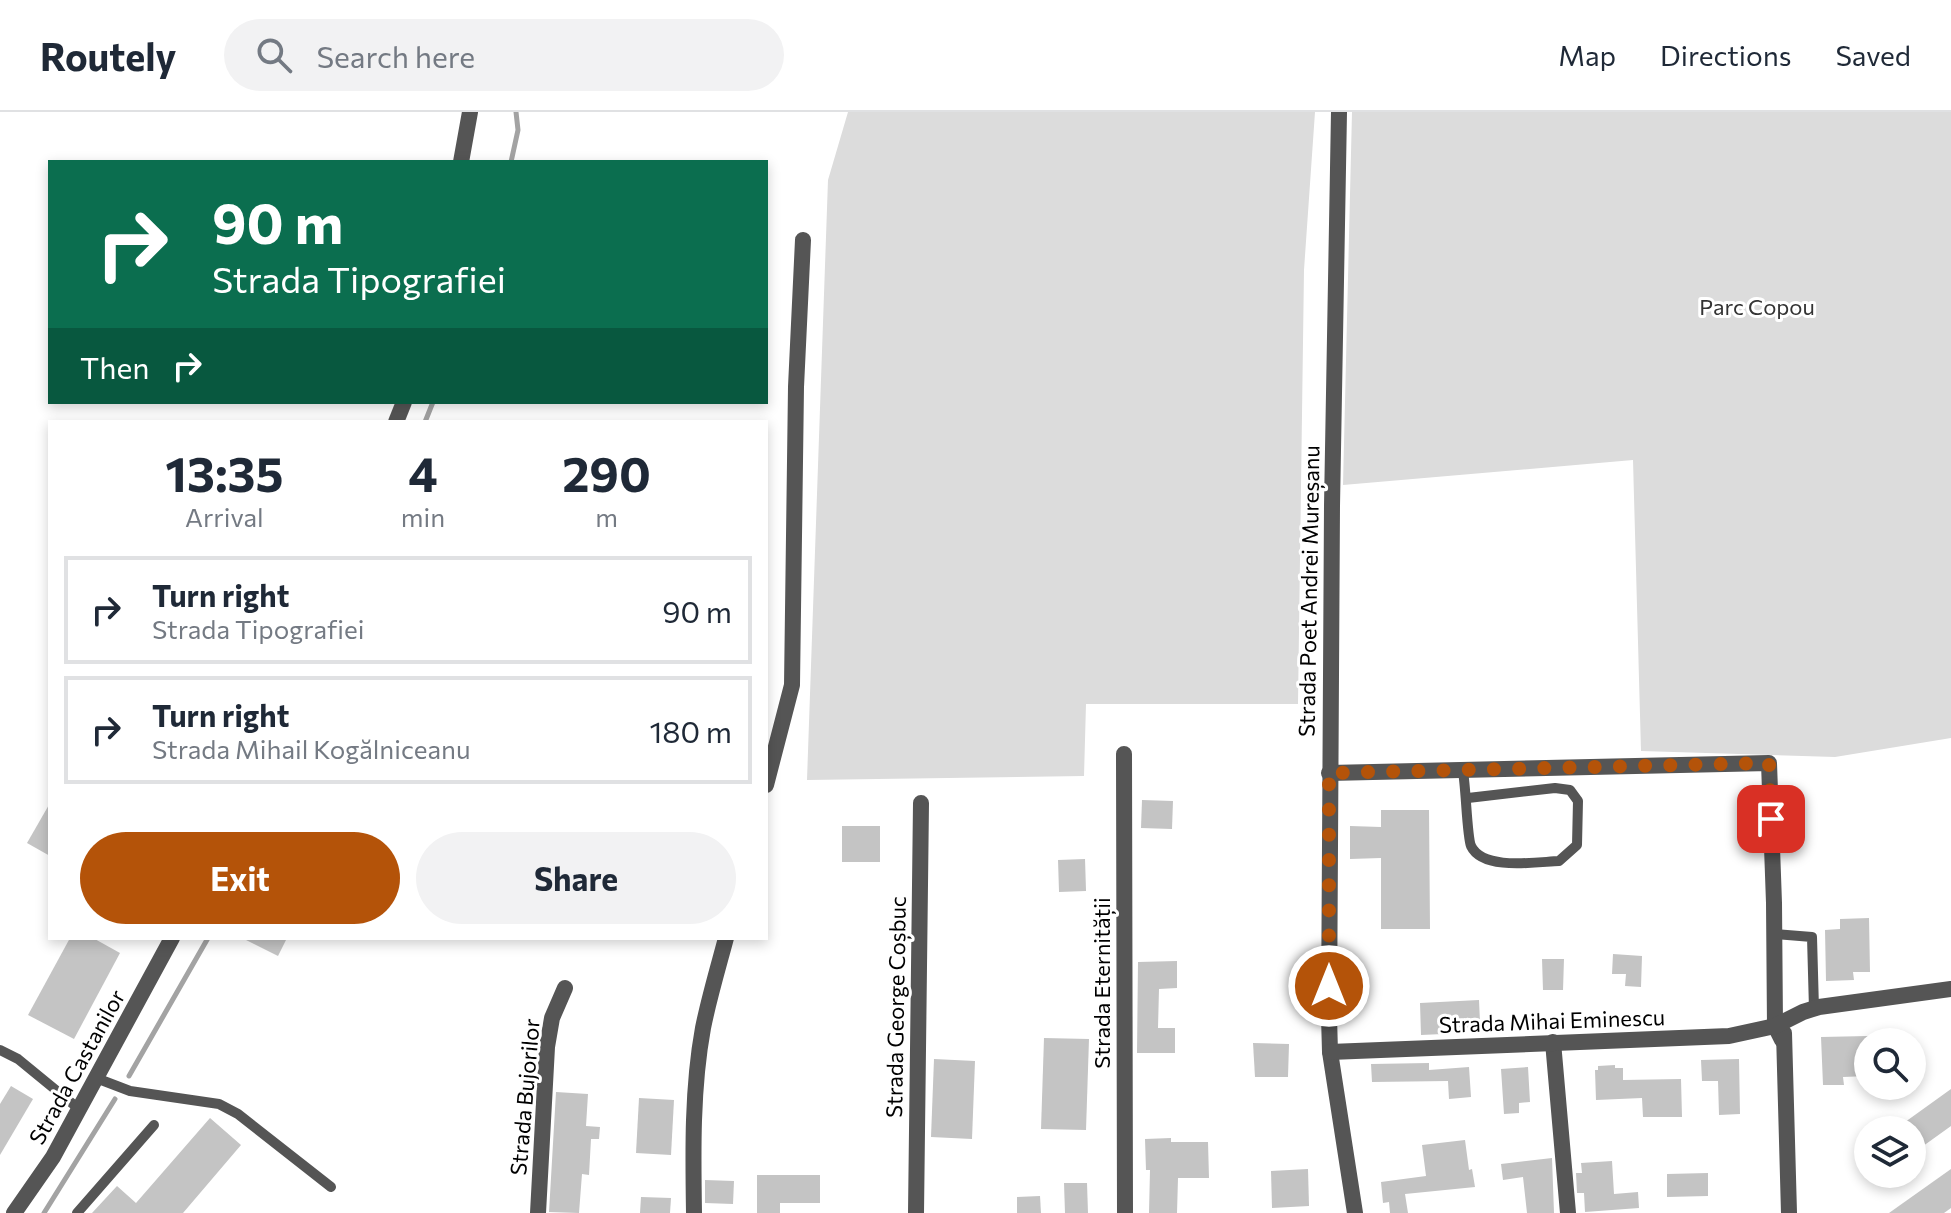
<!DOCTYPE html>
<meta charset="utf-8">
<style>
:root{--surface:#fff;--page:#f2f2f3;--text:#1f2937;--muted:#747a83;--line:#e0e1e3;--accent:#b45309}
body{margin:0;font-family:Commissioner,sans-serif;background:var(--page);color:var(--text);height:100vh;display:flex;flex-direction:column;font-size:30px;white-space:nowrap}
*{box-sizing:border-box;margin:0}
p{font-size:26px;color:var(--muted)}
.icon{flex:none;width:44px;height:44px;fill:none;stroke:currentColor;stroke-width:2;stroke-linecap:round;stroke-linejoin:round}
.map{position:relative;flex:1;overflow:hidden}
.panel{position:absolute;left:48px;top:308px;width:720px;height:520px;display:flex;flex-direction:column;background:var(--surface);border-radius:0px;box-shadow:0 4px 12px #0003}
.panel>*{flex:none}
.hud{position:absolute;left:48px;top:48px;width:720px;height:244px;border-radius:0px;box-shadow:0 4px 12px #0003;background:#0b6e4f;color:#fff;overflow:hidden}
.fabs{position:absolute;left:1854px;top:916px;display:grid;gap:16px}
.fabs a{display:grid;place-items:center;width:72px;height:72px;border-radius:50%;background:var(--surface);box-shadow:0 4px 12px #0003;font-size:40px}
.pin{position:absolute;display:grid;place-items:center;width:68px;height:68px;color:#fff;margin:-34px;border-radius:16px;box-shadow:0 4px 12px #0006}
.me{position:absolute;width:88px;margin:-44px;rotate:0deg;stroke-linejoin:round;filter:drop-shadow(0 0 6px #0008)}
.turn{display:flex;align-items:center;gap:28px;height:168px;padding:0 32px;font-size:36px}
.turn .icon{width:104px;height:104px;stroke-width:2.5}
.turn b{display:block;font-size:56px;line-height:68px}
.then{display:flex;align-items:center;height:76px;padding:0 32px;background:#0003;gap:16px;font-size:30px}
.eta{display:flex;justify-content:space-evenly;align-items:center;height:136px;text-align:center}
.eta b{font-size:48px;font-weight:700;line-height:56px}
.primary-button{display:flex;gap:16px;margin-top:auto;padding:16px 32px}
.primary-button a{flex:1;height:92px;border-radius:48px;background:var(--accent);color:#fff;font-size:32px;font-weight:700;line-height:92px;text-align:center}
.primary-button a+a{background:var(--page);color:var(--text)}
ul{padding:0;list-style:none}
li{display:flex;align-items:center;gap:24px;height:108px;margin:0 16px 12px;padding:0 16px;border:4px solid var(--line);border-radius:0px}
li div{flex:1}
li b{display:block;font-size:30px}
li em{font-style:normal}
header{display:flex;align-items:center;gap:48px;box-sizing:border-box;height:112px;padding:0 40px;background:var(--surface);border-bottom:2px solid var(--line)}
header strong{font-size:38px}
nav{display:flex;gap:44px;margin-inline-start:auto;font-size:28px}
.search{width:560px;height:72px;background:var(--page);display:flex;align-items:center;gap:20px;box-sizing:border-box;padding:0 28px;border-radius:44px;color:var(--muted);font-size:30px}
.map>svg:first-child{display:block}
.green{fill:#dcdcdc}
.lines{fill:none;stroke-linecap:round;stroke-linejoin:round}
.stream{stroke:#a3a3a3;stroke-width:5}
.building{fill:#c4c4c4}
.service{stroke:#555;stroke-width:10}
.minor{stroke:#555;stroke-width:16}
.tertiary{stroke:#555;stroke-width:16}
.route{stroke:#b45309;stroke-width:14;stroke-dasharray:0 25.2}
.labels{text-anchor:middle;stroke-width:6;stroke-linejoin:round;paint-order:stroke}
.park-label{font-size:22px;fill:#333;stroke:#fff}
.street-label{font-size:22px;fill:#000;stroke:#fff}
</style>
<header>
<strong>Routely</strong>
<div class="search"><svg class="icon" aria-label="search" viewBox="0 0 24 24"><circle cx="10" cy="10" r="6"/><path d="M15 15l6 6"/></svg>Search here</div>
<nav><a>Map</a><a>Directions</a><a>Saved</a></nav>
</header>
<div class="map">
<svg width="1951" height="1101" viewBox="0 0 1951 1101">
<rect width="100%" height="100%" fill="#fff"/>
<g class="green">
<polygon points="848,0 1315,0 1304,158 1298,592 1086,592 1084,664 807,668 828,68"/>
<polygon points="1352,0 1951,0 1951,626 1835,645 1641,639 1633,348 1343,373"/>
</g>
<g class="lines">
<g class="stream">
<polyline points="511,50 518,18 516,0"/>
<polyline points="425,310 433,290"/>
<polyline points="129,964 208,826"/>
<polyline points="44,1101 115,987"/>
</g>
</g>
<g class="building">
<polygon points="1142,688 1173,689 1172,717 1141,716"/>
<polygon points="50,691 50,744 27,731"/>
<polygon points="1381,698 1429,698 1430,817 1381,817 1381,746 1350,747 1350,714 1381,715"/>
<rect x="842" y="714" width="38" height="36"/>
<polygon points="1085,747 1086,779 1059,780 1058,748"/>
<polygon points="1869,806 1870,860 1853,860 1854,868 1826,869 1825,818 1840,817 1840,807"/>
<polygon points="70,826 93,826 120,841 74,927 28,903"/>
<polygon points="242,826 287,826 278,844"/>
<polygon points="1613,842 1642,844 1641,875 1625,874 1626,862 1612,862"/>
<polygon points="1542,847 1564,847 1563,878 1543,878"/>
<polygon points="1177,849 1177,876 1159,877 1158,916 1175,916 1175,941 1137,941 1138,850"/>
<polygon points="1479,888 1480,910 1470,910 1470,916 1442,917 1443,922 1421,923 1420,891"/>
<polygon points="1868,924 1868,964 1843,965 1844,973 1823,973 1821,925"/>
<polygon points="1044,926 1089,927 1086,1018 1041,1017"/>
<polygon points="1253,931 1289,932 1288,965 1255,965"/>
<polygon points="934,947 975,949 972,1027 931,1025"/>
<polygon points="1739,947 1740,1002 1719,1003 1718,969 1702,969 1701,948"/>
<polygon points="1429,951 1429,958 1469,955 1471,985 1449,987 1448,969 1372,970 1371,952"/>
<polygon points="1615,953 1615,956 1623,956 1623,968 1681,967 1682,1005 1643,1005 1642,986 1596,988 1595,958 1598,958 1598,954"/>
<polygon points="1528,955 1530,990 1519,991 1519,1001 1504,1002 1501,957"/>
<polygon points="11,974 33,987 0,1043 0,992"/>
<polygon points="1951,977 1951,1014 1912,1042 1912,1018 1894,1018"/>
<polygon points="556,980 588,982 586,1014 600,1015 599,1027 591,1027 589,1063 582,1062 579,1101 549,1100"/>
<polygon points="639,986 674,988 671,1043 636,1041"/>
<polygon points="210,1006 241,1033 183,1101 92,1101 117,1074 136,1091"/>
<polygon points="1171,1026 1171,1030 1208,1030 1209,1066 1178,1066 1177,1101 1149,1101 1150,1058 1146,1058 1145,1027"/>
<polygon points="1465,1028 1469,1058 1472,1057 1475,1075 1405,1082 1408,1101 1390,1101 1389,1090 1383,1091 1381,1070 1426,1064 1422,1033"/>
<polygon points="1552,1046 1554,1101 1527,1101 1523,1065 1503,1068 1501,1052"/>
<polygon points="1612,1049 1614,1082 1638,1080 1639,1096 1585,1100 1584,1081 1577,1081 1576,1061 1582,1061 1581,1051"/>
<polygon points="1308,1057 1309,1094 1272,1096 1271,1059"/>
<polygon points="1951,1057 1951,1096 1944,1101 1889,1101"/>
<polygon points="1708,1061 1708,1084 1667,1085 1667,1062"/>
<polygon points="757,1063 820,1063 820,1091 780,1091 780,1101 757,1101"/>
<polygon points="705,1068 734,1069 733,1092 705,1091"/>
<polygon points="1064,1071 1087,1071 1088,1101 1065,1101"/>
<polygon points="1040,1084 1041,1101 1017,1101 1017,1085"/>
<polygon points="641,1085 671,1086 670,1101 640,1101"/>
</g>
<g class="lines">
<g class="service">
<path d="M1463,660C1466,675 1467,725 1471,734C1483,759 1536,750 1559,749L1577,733L1578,689L1570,678L1555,676L1468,686"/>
<polyline points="1774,822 1812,825 1814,897"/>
<polyline points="0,938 18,947 79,997"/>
<polyline points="96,966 130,979 219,992 238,1002 331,1075"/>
<polyline points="77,1101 154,1013"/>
</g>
<g class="minor">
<polyline points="1339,0 1332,394 1329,904 1330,940 1355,1101"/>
<polyline points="1124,642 1125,1101"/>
<polyline points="1329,661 1769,651 1774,791 1775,914 1782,928"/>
<polyline points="766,673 792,573 796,275 803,128"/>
<polyline points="1784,921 1789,1101"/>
<polyline points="1553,930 1568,1101"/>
<polyline points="1330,940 1729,924 1775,914 1803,900 1819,895 1951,877"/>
<polyline points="538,1101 547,935 552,906 565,876"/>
<path d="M694,1101C693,1040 692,976 703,916C709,886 718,856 726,826"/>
<polyline points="916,1101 921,691"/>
</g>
<g class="tertiary">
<polyline points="461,50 470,0"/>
<polyline points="396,310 404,290"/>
<polyline points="14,1101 53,1045 172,826"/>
</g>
</g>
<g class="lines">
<polyline class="route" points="1329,874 1329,661 1769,651 1771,707"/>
</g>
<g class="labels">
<g class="park-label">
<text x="1757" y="203">Parc Copou</text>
</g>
<g class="street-label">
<text transform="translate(1309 479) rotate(-89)" y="8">Strada Poet Andrei Mureșanu</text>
<text transform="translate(1102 871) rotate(-90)" y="8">Strada Eternității</text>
<text transform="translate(896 895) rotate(-89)" y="8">Strada George Coșbuc</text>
<text transform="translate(1552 909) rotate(-2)" y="8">Strada Mihai Eminescu</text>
<text transform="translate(77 955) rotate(-61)" y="8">Strada Castanilor</text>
<text transform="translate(525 985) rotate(-85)" y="8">Strada Bujorilor</text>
</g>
</g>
</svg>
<div class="fabs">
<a><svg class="icon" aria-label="search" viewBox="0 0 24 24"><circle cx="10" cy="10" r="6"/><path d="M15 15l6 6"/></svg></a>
<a><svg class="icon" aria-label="layers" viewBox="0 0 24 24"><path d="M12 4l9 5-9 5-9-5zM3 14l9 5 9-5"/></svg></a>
</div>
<div class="pin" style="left:1771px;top:707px;background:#d93025"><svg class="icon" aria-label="arrive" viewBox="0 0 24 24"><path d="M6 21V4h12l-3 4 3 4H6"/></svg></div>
<svg class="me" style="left:1329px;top:874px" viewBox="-20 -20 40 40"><circle r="17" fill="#b45309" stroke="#fff" stroke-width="3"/><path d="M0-11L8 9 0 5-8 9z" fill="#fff"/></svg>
<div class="hud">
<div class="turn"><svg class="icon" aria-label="right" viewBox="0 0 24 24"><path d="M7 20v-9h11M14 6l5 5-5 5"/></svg><div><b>90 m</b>Strada Tipografiei</div></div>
<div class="then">Then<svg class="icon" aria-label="right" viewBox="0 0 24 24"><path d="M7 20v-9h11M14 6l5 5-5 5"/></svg></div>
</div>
<section class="panel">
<div class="eta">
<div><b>13:35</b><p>Arrival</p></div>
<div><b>4</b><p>min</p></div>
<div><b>290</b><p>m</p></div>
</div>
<ul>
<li><svg class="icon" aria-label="right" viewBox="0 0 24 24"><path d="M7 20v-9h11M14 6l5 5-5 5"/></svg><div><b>Turn right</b><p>Strada Tipografiei</p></div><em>90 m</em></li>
<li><svg class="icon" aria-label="right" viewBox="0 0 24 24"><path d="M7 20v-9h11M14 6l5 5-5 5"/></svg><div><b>Turn right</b><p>Strada Mihail Kogălniceanu</p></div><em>180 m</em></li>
</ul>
<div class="primary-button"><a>Exit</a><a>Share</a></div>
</section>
</div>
